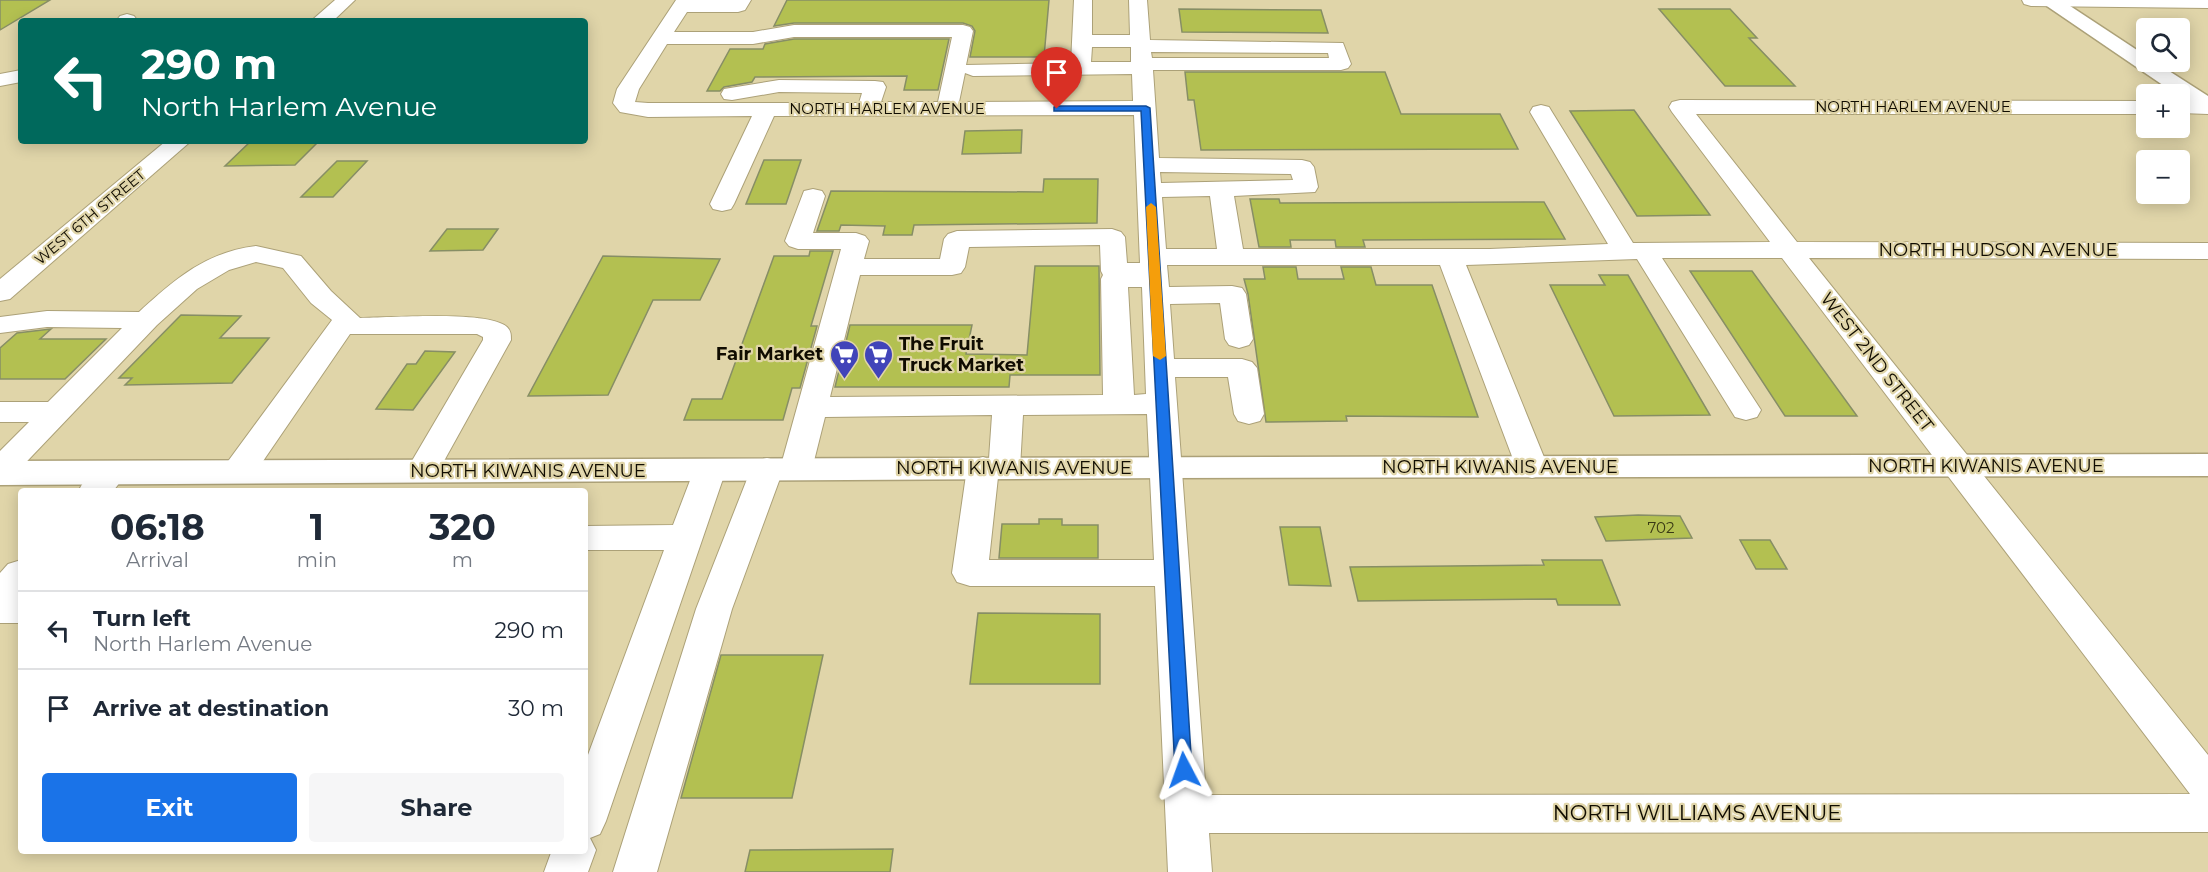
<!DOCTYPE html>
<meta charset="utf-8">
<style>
:root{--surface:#fff;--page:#f6f6f7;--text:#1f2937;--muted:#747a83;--line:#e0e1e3;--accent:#1a73e8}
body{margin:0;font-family:Montserrat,sans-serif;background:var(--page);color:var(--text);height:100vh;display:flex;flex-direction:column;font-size:22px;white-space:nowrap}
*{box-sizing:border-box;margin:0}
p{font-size:20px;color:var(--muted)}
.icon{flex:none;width:33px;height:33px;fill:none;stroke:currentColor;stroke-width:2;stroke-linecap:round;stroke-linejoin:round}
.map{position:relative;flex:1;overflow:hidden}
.panel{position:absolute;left:18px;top:488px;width:570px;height:366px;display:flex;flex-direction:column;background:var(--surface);border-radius:6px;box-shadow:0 3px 15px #0003}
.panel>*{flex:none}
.top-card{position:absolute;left:18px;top:18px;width:570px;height:126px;border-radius:6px;box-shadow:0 3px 15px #0003;background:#00695c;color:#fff;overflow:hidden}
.buttons{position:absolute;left:2136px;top:18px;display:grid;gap:12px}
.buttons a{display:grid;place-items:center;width:54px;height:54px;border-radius:6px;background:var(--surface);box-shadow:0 3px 15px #0003;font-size:30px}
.pin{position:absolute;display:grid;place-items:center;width:51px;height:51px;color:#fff;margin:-62px -26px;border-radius:50% 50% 50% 0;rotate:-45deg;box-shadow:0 0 6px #0007}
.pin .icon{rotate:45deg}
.me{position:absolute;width:66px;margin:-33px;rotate:356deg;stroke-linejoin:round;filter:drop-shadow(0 0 4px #0008)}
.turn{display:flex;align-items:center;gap:21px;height:126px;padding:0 24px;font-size:27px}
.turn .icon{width:78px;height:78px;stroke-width:2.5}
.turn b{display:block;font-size:42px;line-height:51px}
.eta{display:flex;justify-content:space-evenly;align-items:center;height:102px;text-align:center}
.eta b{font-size:36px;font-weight:700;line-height:42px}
.button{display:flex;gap:12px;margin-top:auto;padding:12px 24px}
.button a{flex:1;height:69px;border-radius:6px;background:var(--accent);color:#fff;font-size:24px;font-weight:700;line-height:69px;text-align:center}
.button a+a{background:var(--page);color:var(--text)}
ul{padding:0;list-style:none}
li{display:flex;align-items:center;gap:18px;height:78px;padding:0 24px;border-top:2px solid var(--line)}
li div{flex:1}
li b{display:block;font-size:22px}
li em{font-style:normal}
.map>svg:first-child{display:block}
.building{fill:#b3c051;stroke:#878e65;stroke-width:1.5}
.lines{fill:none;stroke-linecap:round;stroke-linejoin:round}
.minor-casing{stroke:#aca178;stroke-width:2}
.major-casing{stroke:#aca178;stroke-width:3}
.minor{fill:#fff;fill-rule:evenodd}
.major{fill:#fff;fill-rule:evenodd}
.route{fill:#1a73e8;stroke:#114b97;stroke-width:1.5}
.slow{fill:#f59e0b}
.labels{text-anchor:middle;stroke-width:4.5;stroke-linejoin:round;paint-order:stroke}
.far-street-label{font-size:15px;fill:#100c01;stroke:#e0d5a9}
.number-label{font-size:15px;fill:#393915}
.street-label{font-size:18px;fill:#100c01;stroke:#e0d5a9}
.poi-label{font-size:18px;font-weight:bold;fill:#100c01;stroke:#e0d5a9;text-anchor:start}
.near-street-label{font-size:21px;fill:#100c01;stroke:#e0d5a9}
</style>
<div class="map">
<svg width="2208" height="872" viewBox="0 0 2208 872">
<rect width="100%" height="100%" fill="#e0d5a9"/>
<g class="building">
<polygon points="0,0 50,0 0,30"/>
<polygon points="787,0 1049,0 1044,57 970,57 975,31 972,26 963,23 794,23 774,26"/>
<polygon points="1179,9 1321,10 1328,33 1182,32"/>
<polygon points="1659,9 1730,9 1757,38 1749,38 1795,86 1725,86"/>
<polygon points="794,39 949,39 938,90 904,90 907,76 755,77 752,82 724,87 720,91 707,91 730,49 763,49 765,44"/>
<polygon points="1185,72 1385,72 1401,114 1500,114 1518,149 1201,150 1194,100 1188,100"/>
<polygon points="1634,110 1710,215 1637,216 1570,111"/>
<polygon points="1022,130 1021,153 962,154 965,131"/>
<polygon points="251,141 319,141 295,165 225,166"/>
<polygon points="764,160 801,160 786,204 746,204"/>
<polygon points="337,161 367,161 333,197 301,197"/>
<polygon points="1044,179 1098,179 1097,223 914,225 912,235 883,235 885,226 841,225 839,231 817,231 831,191 1043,192"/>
<polygon points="1250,199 1279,199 1280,203 1544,202 1565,239 1363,240 1365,247 1336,247 1335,240 1290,240 1291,247 1259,247"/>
<polygon points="447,229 498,229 483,250 430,251"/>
<polygon points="810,251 833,251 811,326 817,326 800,388 792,388 783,420 684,420 692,399 722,399 774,256 809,256"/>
<polygon points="603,256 720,259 700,300 653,300 608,395 528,396"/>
<polygon points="1035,266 1099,266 1100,375 1010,375 1009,387 835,387 850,325 972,325 966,354 1027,355"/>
<polygon points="1263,267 1296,267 1298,279 1344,279 1341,267 1371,267 1376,285 1432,285 1478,417 1346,416 1347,421 1266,422 1248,294 1244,279 1265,279"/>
<polygon points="1690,271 1752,271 1857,416 1785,416"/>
<polygon points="1599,275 1628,275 1710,415 1614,416 1550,285 1605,285"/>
<polygon points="181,315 241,316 220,338 269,338 232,383 125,385 132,378 119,378"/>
<polygon points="51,329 40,339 106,339 65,379 0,379 0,348 17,333"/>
<polygon points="425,351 455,352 413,410 376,409 407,364 416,364"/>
<polygon points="1638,515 1680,516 1692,538 1606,541 1595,517"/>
<polygon points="1039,519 1062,519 1062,525 1098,525 1098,558 999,558 1002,524 1039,524"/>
<polygon points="1280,527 1320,527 1331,586 1289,585"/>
<polygon points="1740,540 1770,540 1787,569 1756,569"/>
<polygon points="1542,560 1602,560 1620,605 1558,605 1556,599 1358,601 1350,567 1544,565"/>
<polygon points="978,613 1100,614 1100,684 970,684"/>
<polygon points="721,655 823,655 792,798 681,798"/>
<polygon points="893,849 890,872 745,872 750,850"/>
</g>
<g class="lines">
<defs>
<g id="minor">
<polygon points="335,0 355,0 333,21 311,21"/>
<path d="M676,0H751L745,10L738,12H687L674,32H753L794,25H963L970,27L973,31L966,65L1071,63L1074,0H1092V35H1130L1129,0H1147L1150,40L1343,43L1351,64L1348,68L1341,70H1153L1159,158L1302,160L1310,162L1314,167L1318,187L1315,192L1234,196L1243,249H1490L1608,244L1530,112L1533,107L1541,105L1549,107L1552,112L1633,243L1770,242L1672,112L1669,107L1672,102L1680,100L2146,101V114H1696L1797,242L2208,243V259L1809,258L2208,755V832L1209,833L1212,872H1168L1155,586H970L957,582L952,573L967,468L972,460L983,457L989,459L992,415L825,417L812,469L807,477L796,480L785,477L782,473L732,609L657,872H613L696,609L751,469L756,461L767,458L778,461L781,465L841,249H798L789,246L785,241L804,191L813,189L822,191L825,196L813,233H856L865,236L869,241L864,259H940L944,239L948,234L957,231L1112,229L1121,232L1125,237L1127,263H1140L1134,115L774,116L734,204L731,209L722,211L713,209L710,204L752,116L648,117L620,112L613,103L617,89ZM794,37H952L938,102H881L886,87L883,82L875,81L779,80L724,89L721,94L724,99L732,100L779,92L862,93L859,103H648L635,102L639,89L667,44H753ZM1092,47H1131V62H1091ZM1151,52L1328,53L1329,58H1152ZM965,73L973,76L1132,74L1133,101L959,102ZM1160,172L1291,174L1293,180L1161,183ZM1210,196L1217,249H1166L1162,197ZM1100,245L1101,271L1103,275L1101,279L1103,395L830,397L860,275H952L961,273L965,267L969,247ZM1662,258H1782L2190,794L1206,795L1175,377H1228L1234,414L1238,421L1249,424L1260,421L1264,414L1257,368L1252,362L1242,359H1174L1170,304L1220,303L1225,339L1229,345L1239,348L1249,345L1253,339L1246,294L1242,288L1232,286L1169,287L1167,265H1440L1516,467L1521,475L1532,478L1543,475L1548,467L1466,265L1637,259L1735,417L1746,420L1757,417L1761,410ZM1128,287H1142L1146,394L1134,395ZM1147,414L1154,560H989L998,477L1004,479L1015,476L1020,468L1023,415Z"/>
<polygon points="2022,0 2208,0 2208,8 2031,6 2024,4"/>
<polygon points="127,14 134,16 137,20 116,21 120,16"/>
<polygon points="21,70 21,82 0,86 0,74"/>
<polygon points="2180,100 2208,100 2208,114 2180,113"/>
<polygon points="166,141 191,141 10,299 0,301 0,279"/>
<path d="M256,246L301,256L331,291L360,318C389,318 488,310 507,327C511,331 511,335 511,340L434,479L422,482L410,479L406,471L483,340V337L477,334H350L250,480L238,483L226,480L222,472L226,464L332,320L311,303L283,268L256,262L229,270L197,289L157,325L11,478L0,481V451L29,422H0V402H48L122,328L47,327L0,333V317L47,311L139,312C175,279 206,252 256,246Z"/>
<polygon points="710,459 721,462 726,470 606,821 600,834 590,838 596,850 588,872 544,872 552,850 585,850 585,763 664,550 585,550 585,526 673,525 694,470 699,462"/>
<path d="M111,462L123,465L127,473L114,490H79C85,477 97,466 111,462Z"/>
<polygon points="21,560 21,623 0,623 0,573 8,564"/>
</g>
<g id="major">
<polygon points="2038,0 2061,0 2146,56 2146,62 2155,62 2208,96 2208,113 2200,111 2180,97 2180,94 2176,94"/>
<polygon points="2208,454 2208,476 1166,478 0,485 0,461"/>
</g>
</defs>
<use href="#minor" class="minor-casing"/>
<use href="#major" class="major-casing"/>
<use href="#minor" class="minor"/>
<use href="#major" class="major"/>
</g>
<polygon class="route" points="1057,106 1146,106 1150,108 1192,770 1190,775 1184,778 1177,775 1175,770 1141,111 1054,111 1054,107"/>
<polygon class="slow" points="1151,203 1156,207 1166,356 1160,360 1153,356 1146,207"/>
<defs>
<symbol id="supermarket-pin" viewBox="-11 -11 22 30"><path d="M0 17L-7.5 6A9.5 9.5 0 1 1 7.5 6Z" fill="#4144b9" stroke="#e0d5a9"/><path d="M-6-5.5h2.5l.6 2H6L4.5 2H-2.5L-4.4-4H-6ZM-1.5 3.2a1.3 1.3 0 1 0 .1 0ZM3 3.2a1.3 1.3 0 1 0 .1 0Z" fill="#fff"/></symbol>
</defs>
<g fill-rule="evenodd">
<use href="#supermarket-pin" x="828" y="338" width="33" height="45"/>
<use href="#supermarket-pin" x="862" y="338" width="33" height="45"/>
</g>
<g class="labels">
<g class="far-street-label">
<text x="1913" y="112">NORTH HARLEM AVENUE</text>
<text x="887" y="114">NORTH HARLEM AVENUE</text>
<text transform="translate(90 217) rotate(-40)" y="5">WEST 6TH STREET</text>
</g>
<g class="number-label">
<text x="1661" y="533">702</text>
</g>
<g class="street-label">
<text x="1998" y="256">NORTH HUDSON AVENUE</text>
<text transform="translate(1877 362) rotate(52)" y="6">WEST 2ND STREET</text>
<text x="1986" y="472">NORTH KIWANIS AVENUE</text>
<text x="1500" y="473">NORTH KIWANIS AVENUE</text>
<text x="1014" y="474">NORTH KIWANIS AVENUE</text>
<text x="528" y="477">NORTH KIWANIS AVENUE</text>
</g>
<g class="poi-label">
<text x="899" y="350">The Fruit<tspan x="899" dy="21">Truck Market</tspan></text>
<text x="823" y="360" text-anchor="end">Fair Market</text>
</g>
<g class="near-street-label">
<text x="1697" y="820">NORTH WILLIAMS AVENUE</text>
</g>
</g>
</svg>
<div class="buttons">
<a><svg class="icon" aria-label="search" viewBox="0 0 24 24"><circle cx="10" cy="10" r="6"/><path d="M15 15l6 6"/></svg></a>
<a>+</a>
<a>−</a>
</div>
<div class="pin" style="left:1057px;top:109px;background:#d93025"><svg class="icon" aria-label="arrive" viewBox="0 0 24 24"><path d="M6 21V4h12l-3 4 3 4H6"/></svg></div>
<svg class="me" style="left:1184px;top:770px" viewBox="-20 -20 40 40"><path d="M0-17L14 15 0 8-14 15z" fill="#1a73e8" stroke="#fff" stroke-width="4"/></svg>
<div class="top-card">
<div class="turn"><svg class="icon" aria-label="left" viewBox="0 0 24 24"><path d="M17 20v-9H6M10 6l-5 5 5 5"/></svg><div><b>290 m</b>North Harlem Avenue</div></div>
</div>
<section class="panel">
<div class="eta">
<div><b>06:18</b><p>Arrival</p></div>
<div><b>1</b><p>min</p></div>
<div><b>320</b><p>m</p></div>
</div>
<ul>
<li><svg class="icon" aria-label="left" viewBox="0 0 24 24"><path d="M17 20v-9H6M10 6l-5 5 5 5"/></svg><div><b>Turn left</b><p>North Harlem Avenue</p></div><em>290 m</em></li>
<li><svg class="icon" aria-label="arrive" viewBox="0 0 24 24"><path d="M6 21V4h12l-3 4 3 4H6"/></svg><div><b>Arrive at destination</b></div><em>30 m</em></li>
</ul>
<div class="button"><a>Exit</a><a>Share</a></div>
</section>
</div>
